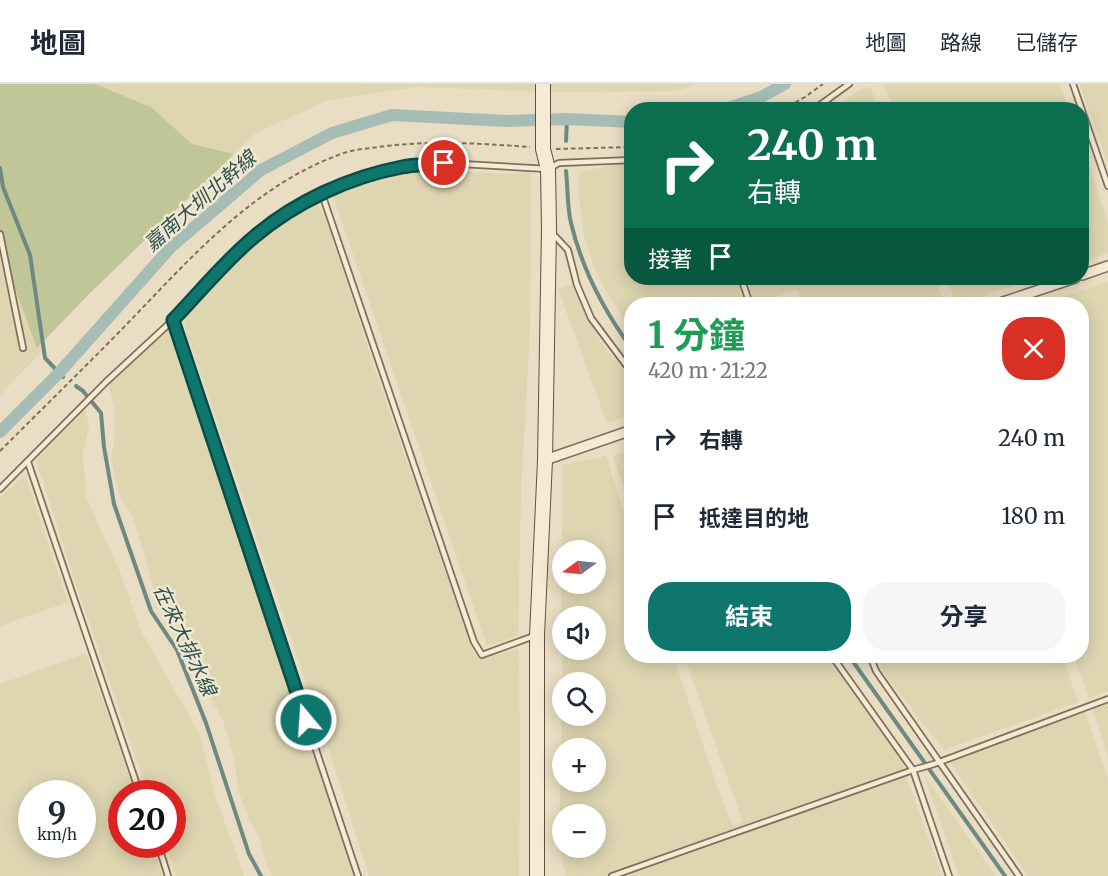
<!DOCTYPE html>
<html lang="zh-TW">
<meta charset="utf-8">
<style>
:root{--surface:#fff;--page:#f6f6f7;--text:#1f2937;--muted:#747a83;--line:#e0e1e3;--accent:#0f766e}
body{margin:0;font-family:Merriweather,"Noto Sans TC",serif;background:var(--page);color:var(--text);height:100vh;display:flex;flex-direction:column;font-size:22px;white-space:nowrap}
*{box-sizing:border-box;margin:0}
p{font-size:20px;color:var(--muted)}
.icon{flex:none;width:33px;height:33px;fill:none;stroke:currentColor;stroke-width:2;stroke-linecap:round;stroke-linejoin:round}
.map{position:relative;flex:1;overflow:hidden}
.details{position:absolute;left:624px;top:213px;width:465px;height:366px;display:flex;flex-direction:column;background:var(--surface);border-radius:24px;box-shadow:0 3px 15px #0003}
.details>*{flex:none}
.guide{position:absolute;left:624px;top:18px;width:465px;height:183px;border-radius:24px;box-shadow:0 3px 15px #0003;background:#0b6e4f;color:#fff;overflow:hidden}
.needle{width:39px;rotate:255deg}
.tools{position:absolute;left:552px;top:456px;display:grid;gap:12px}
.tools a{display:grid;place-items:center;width:54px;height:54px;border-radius:50%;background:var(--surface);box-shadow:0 3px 15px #0003;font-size:30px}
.speed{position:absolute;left:18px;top:696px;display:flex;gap:12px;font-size:30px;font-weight:700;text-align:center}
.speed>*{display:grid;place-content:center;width:78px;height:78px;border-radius:50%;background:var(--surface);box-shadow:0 3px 15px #0003;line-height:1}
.speed small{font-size:15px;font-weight:400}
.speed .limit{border:9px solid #d22;background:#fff;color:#111}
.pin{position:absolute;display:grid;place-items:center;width:51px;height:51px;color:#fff;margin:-26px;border:3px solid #fff;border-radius:50%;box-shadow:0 2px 6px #0007}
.me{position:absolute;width:66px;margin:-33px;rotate:342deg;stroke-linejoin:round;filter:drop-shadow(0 0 4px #0008)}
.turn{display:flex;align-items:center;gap:21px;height:126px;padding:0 24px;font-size:27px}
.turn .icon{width:78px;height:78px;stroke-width:2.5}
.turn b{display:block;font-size:42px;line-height:51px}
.then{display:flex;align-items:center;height:57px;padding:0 24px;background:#0003;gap:12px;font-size:22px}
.round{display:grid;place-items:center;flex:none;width:63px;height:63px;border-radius:24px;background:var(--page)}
.overview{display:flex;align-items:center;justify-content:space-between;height:102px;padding:0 24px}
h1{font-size:36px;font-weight:700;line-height:45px;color:#1e9e55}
.button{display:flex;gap:12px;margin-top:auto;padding:12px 24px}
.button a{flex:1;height:69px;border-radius:24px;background:var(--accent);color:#fff;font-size:24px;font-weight:700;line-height:69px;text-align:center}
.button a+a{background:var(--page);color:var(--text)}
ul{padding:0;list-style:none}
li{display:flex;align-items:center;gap:18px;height:78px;padding:0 24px}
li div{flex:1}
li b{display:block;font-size:22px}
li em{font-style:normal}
header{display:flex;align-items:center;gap:36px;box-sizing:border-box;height:84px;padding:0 30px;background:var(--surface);border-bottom:2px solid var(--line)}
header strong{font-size:28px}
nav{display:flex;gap:33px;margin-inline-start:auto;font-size:21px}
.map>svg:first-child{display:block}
.farmland{fill:#ded6b1;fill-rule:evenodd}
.green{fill:#c1c698}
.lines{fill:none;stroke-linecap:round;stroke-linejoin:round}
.stream{stroke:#6d8982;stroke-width:4}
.canal{stroke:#a5bdb5;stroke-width:12}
.lane-casing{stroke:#826f5b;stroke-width:8}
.street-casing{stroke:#826f5b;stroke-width:12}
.secondary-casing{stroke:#63513f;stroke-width:16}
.path{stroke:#826f5b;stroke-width:2;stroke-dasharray:4.5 3;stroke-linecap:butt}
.lane{stroke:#f5ebd5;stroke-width:4.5}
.street{stroke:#f5ebd5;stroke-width:9}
.secondary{stroke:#f5ebd5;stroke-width:14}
.route-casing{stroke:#0a4d48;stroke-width:15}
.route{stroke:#0f766e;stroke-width:10}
.labels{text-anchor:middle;stroke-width:5;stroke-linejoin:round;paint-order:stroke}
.water-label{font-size:20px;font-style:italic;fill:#2f514f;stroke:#f1e8d2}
</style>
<header>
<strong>地圖</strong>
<nav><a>地圖</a><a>路線</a><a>已儲存</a></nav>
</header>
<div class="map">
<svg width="1108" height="792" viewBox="0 0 1108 792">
<rect width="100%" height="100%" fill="#e9ddc3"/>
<g class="farmland">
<polygon points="95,0 696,0 676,7 548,8 415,3 326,17 254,50 234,70 192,60 151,23"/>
<polygon points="884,0 1060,0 1069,25 893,25"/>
<polygon points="1080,0 1108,0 1108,79"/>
<polygon points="870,2 878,25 834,25 856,8"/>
<polygon points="1082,61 1108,139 1108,169 1082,178"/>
<polygon points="620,79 631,79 632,194 736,194 744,220 632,220 631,247 604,204 594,183 584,152 578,107 580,88"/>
<polygon points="443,87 518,90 531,87 530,243 521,408 518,552 487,562 332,109 359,100 404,90"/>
<polygon points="316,119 325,132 374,283 473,567 482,575 519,565 520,682 519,792 369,792 330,669 185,243 184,232 254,162 288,133"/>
<polygon points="0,138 5,148 41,268 0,311"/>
<polygon points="746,194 935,194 944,220 802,220 798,206 754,218"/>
<polygon points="947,194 1037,194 959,220 956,220"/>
<polygon points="1108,198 1108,607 1089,614 1074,572 1082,572 1082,220 1041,220"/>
<polygon points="572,201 598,254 631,297 631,330 607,339 558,205"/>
<polygon points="170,244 202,335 356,792 272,792 267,782 260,754 250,738 238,706 234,673 222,634 194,587 155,509 133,432 120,413 111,374 114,359 115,325 109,302"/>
<polygon points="85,325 89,342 83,369 86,413 120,488 141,547 200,651 215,711 244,792 176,792 166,761 172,760 172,710 148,709 77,503 36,377"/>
<polygon points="631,366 632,366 631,424 613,372"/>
<path d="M606,372L631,451L632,572H673L719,708L733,742L743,738L684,572H829L907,677L903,684L942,792H566L559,762L563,586L561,515L563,381ZM562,466H596V500H562ZM562,532H596V566H562ZM562,598H596V632H562ZM562,664H596V698H562ZM562,730H596V764H562Z"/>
<polygon points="25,390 68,518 0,542 0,414"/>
<path d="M86,569L135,709L122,710V760L152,761L163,792H0V600ZM32,710H82V760H32Z"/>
<polygon points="877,572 1062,572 1078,618 944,666 884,590"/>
<polygon points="1108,619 1108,674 1093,624"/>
<polygon points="1085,628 1108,696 1108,792 1028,792 949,677"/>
<polygon points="924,691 996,792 959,792"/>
</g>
<polygon class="green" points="0,0 95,0 151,23 192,60 234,70 88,211 37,264 0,163"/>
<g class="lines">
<g class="stream">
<polyline points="566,57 567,35"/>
<polyline points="0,84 3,103 30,171 45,274 63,293"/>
<path d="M566,87C568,104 567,123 571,139C582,185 604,227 632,265"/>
<polyline points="76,302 83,307 101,329 104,363 114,420 151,527 177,566 206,639 249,770 261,792"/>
<polyline points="849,572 1005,792"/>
</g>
<g class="canal">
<polyline points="722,26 761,13 785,0"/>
<polyline points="0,348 58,290 171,163 261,86 332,49 392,31 507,37 567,35 632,38"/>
</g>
<defs>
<g id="lane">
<polyline points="1073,0 1108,102"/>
<polyline points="813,26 849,0"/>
<polyline points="322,110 474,558 482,571 534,552"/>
<polyline points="0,150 23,264"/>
<polyline points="553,150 568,166 577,201 591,234 632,289"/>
<polyline points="741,194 750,220"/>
<polyline points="173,236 358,792"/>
<polyline points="28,378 140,710"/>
<polyline points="0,405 106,298 173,236 252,154 281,132 322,110 356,96 403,83 444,79 548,85 559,79 632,76"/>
<polyline points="832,572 913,686 949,792"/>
<polyline points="870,572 876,587 1019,792"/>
<polyline points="158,760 168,792"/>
<polyline points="612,792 913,686 934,680 1108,615"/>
</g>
<g id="street">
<polyline points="1082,191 1108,182"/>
<polyline points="997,220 1075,194"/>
<polyline points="545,376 632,346"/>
</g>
<polyline id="secondary" points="537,792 537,552 545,376 549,145 548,85 543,65 543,0"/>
</defs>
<use href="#lane" class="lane-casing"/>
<use href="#street" class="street-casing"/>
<use href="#secondary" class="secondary-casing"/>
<g class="path">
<polyline points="782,26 805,13 823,0"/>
<polyline points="556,65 632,63"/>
<path d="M0,367C42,325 84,284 126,241C190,175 254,100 344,69C353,66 362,65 371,64C423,56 477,59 530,63"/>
</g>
<use href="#lane" class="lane"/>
<use href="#street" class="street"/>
<use href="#secondary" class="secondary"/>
</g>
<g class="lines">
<defs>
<path id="route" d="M306,636L173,236C199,209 226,176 254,153C295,118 349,93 402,83C416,80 430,81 444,79"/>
</defs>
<use href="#route" class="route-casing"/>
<use href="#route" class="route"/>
</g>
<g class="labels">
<g class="water-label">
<text transform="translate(200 117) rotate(-41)" y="7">嘉南大圳北幹線</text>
<text transform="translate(185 556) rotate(65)" y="7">在來大排水線</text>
</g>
</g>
</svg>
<div class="tools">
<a><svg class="needle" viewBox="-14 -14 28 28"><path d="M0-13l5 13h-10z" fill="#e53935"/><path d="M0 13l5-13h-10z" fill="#747a83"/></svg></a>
<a><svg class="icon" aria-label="sound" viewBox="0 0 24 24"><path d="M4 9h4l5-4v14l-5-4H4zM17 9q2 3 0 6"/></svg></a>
<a><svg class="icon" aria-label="search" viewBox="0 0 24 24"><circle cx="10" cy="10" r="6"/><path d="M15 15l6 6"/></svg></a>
<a>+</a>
<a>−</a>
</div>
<div class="speed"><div>9<small>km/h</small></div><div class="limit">20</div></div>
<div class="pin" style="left:444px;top:79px;background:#d93025"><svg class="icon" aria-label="arrive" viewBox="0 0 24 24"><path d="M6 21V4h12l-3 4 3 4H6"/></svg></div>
<svg class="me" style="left:306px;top:636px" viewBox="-20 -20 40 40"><circle r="17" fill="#0f766e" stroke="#fff" stroke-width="3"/><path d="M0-11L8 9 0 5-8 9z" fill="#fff"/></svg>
<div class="guide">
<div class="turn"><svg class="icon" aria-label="right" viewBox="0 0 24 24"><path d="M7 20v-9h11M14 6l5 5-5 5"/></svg><div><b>240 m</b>右轉</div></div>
<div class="then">接著<svg class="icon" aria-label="arrive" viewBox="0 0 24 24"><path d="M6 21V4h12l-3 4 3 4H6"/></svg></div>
</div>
<section class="details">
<div class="overview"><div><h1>1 分鐘</h1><p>420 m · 21:22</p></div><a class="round" style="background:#d93025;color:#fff"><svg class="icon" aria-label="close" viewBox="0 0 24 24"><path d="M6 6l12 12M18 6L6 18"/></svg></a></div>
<ul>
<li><svg class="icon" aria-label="right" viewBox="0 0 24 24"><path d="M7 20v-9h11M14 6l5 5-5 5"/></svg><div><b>右轉</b></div><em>240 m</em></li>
<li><svg class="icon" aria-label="arrive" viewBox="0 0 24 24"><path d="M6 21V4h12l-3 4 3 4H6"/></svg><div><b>抵達目的地</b></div><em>180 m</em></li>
</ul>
<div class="button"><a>結束</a><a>分享</a></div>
</section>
</div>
